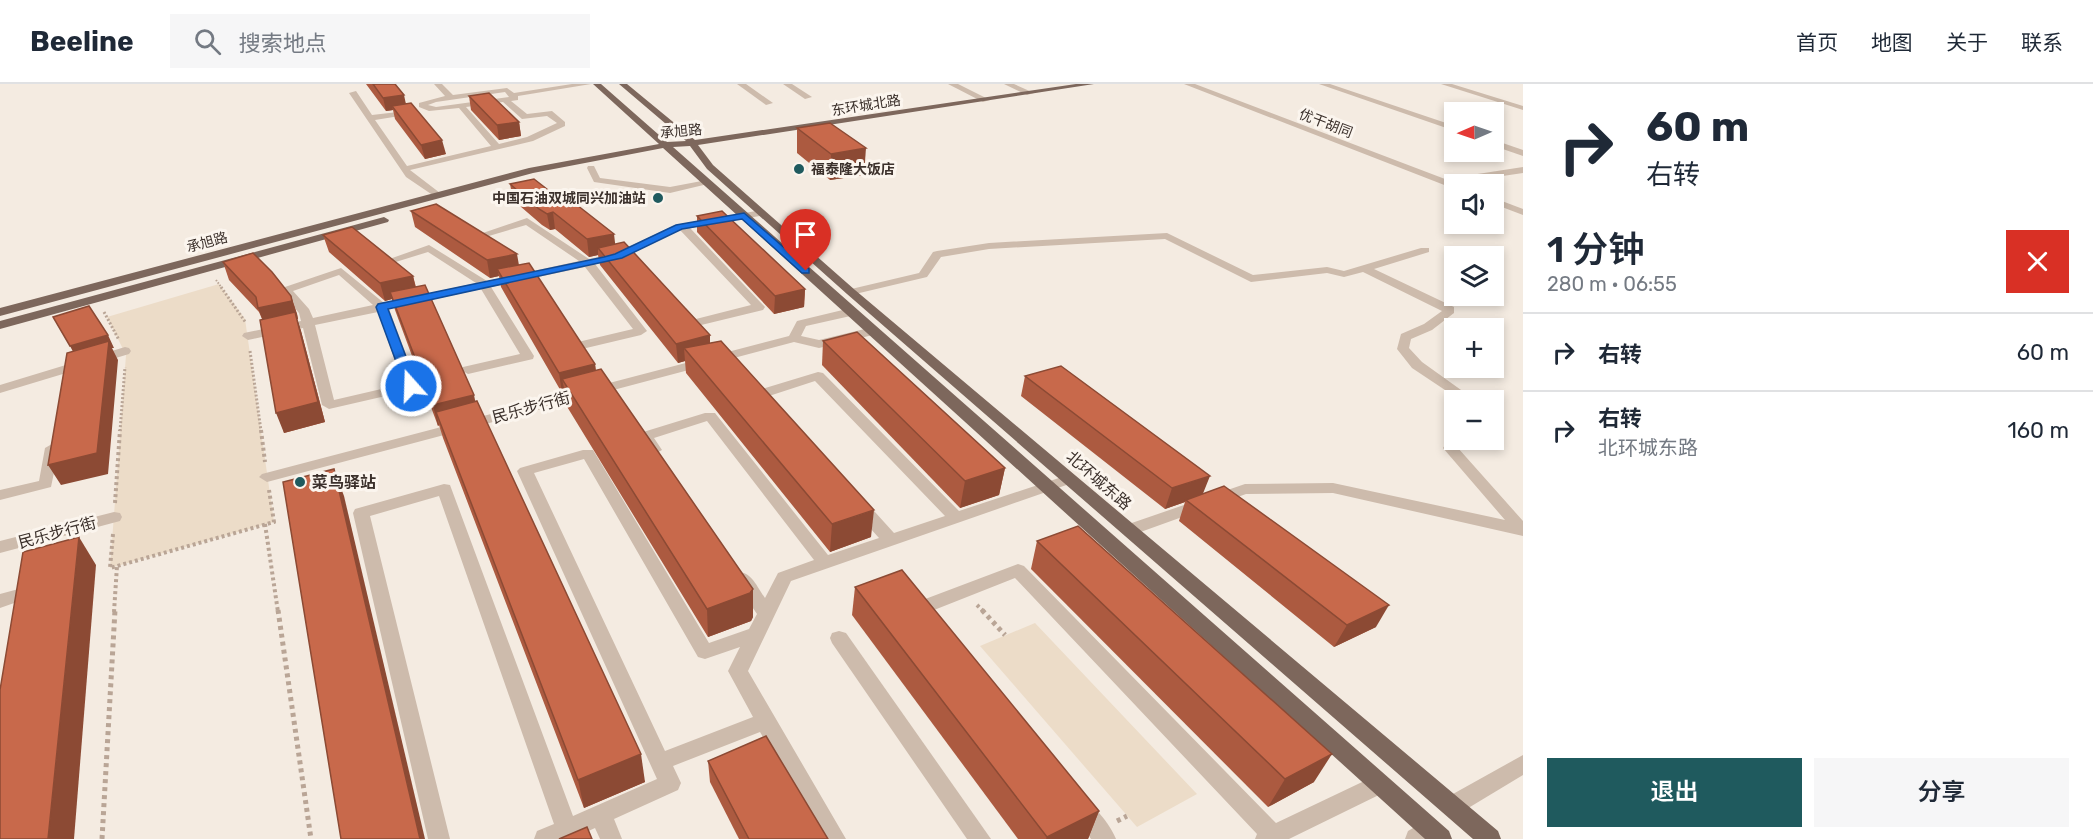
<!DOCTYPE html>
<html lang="zh">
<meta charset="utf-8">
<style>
:root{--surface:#fff;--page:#f6f6f7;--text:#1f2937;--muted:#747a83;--line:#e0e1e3;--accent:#1f5a5e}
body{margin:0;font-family:Rubik,"Noto Sans SC",sans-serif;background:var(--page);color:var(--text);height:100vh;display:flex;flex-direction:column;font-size:22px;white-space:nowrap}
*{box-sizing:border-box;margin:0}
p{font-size:20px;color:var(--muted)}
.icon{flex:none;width:33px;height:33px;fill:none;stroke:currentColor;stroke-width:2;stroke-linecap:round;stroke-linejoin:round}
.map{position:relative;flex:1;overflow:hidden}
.panel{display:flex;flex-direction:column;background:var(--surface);width:570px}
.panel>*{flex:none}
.banner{background:#fff;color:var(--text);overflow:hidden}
.needle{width:39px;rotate:268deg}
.tools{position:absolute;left:1444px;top:18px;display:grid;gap:12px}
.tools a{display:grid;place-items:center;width:60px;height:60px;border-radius:0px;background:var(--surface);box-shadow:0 3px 9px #0003;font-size:30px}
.pin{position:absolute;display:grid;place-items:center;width:51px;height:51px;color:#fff;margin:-62px -26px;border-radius:50% 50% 50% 0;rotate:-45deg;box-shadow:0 0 6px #0007}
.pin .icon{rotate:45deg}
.me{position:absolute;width:66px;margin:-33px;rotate:340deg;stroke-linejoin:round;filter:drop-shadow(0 0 4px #0008)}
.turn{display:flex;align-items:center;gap:21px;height:126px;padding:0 24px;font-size:27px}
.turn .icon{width:78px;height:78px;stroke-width:2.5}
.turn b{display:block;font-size:42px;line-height:51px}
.round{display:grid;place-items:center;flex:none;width:63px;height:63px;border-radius:0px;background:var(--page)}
.head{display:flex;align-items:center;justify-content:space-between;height:102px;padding:0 24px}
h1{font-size:36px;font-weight:600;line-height:45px}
.cta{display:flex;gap:12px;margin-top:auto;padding:12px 24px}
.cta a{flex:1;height:69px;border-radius:0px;background:var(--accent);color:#fff;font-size:24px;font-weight:600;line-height:69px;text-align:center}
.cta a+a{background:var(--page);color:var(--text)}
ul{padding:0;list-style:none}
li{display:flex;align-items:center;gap:18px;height:78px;padding:0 24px;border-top:2px solid var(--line)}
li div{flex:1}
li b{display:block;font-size:22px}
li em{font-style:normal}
header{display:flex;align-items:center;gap:36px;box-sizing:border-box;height:84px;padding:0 30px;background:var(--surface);border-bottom:2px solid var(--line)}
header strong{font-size:28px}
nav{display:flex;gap:33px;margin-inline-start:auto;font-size:21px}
.search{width:420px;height:54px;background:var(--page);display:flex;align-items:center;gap:15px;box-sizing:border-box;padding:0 21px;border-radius:0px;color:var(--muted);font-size:22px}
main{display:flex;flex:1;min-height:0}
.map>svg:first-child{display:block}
.plaza{fill:#ecdcc8}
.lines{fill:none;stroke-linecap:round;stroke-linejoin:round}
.path-far3{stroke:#b9a596;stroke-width:2;stroke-dasharray:1.5 1.5;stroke-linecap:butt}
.path-far2{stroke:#b9a596;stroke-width:3;stroke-dasharray:2 2;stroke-linecap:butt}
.path-far1{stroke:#b9a596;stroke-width:4;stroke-dasharray:3 3;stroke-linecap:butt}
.path{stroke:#b9a596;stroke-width:5;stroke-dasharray:4 4;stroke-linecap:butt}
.minor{fill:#cdbbac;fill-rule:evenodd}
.major{fill:#7d675c;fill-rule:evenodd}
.wall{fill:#ac5a40}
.shaded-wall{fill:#8c4a34}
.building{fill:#c8694b;stroke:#8c4a34;stroke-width:1.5}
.route{fill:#1a73e8;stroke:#114b97;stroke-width:1.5}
.poi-dot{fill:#1f5a5e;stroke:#fbf5ee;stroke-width:2}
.labels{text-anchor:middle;stroke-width:6;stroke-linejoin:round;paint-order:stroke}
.far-street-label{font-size:14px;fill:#3b302b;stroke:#fbf5ee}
.far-poi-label{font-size:14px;font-weight:bold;fill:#3b302b;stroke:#fbf5ee;text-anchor:start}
.street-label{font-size:16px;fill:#3b302b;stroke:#fbf5ee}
.poi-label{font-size:16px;font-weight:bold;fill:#3b302b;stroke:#fbf5ee;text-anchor:start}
</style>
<header>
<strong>Beeline</strong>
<div class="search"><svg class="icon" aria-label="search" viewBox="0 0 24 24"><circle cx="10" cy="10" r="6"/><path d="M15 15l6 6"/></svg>搜索地点</div>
<nav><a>首页</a><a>地图</a><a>关于</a><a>联系</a></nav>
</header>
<main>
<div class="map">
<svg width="1523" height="755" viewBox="0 0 1523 755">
<rect width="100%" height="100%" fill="#f4ebe1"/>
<g class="plaza">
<polygon points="219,200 245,235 274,438 110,484 126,271 107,233"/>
<polygon points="1035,539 1197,710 1137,743 980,562"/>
</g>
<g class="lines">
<polyline class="path-far3" points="216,196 222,204"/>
<g class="path-far2">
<polyline points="221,203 246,239"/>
<polyline points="104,228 119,256"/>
<polyline points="250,267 261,347"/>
<polyline points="120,347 125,283"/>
</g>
<g class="path-far1">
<polyline points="261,346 265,378"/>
<polyline points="115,419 120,346"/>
<polyline points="265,440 278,528"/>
<polyline points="113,450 110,484 274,438 269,406"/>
<polyline points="977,521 984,528"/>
<polyline points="114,528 117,482"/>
</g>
<g class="path">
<polyline points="278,526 311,755"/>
<polyline points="982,526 1005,551"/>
<polyline points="1117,737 1127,732"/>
<polyline points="102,755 115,526"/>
</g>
<g class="minor">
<path d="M434,0H442L453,11L507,4L514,9L572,0H591L518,12V16L511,17L527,30L552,27L565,38V42L533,57L410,86L440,109L442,111L437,114L406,93L349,9L356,7L372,31L415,26L416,28L412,30L375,36L407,82L491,62L459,24L429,27L419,23V19L445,12ZM505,8L509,13L436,23L428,21L436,18ZM503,18L522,35L547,32L557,39L527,53L499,60L466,23Z"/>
<polygon points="737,0 746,0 773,19 766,21"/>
<polygon points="783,0 792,0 812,13 805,15"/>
<polygon points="948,0 958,0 990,16 983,18"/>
<polygon points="1004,0 1014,0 1034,9 1027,11"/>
<polygon points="1184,0 1195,0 1445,95 1523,83 1523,89 1455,99 1459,100 1455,100 1455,105 1452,104"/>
<polygon points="1319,0 1330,0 1455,42 1455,47"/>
<polygon points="1441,0 1452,0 1523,22 1523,26"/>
<polygon points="1494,56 1523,66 1523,72 1494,62"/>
<polygon points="588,82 594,82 600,94 670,103 707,96 712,99 670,109 594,98 587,84"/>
<polygon points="1494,114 1523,125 1523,131 1494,120"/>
<path d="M762,126L765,127V131L690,144L765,223L763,226L693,243L689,242L678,230V224H686L696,235L751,221L680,146L623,174L595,180L647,247L641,251L582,265L578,264L576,261L578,258L633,245L585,183L491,203L534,272L533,275L468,290L461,286L463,283L520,270L481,205L389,225L418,302L416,305L329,325L322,321L303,244L248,256L242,252L244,249L301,237L299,229L280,206L282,204L341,184L384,219L476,199L428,168L386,181L381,178L429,161L487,197L579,177L526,141L482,154L477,151L527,134L589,175L616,169L675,141ZM339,191L373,221L313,234L309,225L293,207ZM378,228L403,300L334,316L315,241Z"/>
<polygon points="1167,149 1253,191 1327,183 1344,187 1421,164 1429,164 1429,168 1374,185 1454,223 1454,229 1432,246 1411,255 1409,264 1422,278 1475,316 1460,316 1412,284 1397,265 1401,250 1424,240 1442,227 1363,188 1344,193 1327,189 1251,198 1165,155 989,165 941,173 927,193 851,211 845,208 847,206 919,189 933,168 937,167 989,159"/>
<polygon points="851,224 855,225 855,231 806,242 801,252 819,256 873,243 877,244 877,250 819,264 794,258 267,398 259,393 262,390 789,252 797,237"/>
<polygon points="125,263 129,264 131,267 129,270 0,309 0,301"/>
<path d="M818,288L823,289L959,427L1065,392H1075L1078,395L1075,398L791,497L748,587L846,755H823L760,648L673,682L681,699L678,706L614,735L622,755H600L595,744L571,755H534L537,747L554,740L439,412L370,432L450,755H428L353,429L355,425L444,400L450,401L573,732L657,695L517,387L520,384L583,366H593L709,559L749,545L757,530L732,493L735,489C750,484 757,503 765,514L778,489L814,476L707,337L654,354L662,366L655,370L650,369L638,352L640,349L705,329H715L828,471L879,454L853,425L851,421L853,417H865L894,449L945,432L815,297L769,312L774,318L767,322L762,321L753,310L755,307ZM584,375L698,573L705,575L740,563L728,587L753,633L665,667L534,389Z"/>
<polygon points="1455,352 1455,356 1462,356 1458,364 1523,437 1523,452 1333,409 1246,410 1135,450 1123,450 1121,446 1123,442 1245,400 1333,399 1505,436 1443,364 1450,353"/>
<polygon points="52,360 59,364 51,403 0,416 0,406 39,397 45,364"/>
<polygon points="114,428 120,429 122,433 120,437 0,469 0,457"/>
<polygon points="1018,480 1024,482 1276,739 1379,690 1387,693 1390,700 1387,707 1289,755 1255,755 1257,750 1015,494 929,528 927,534 921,536 915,534 909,525 912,520"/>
<polygon points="26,503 32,504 35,509 31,522 25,524 17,518 0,524 0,510"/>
<polygon points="839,547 846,549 991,755 967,755 832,559 830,554 832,549"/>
<polygon points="1523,671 1523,691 1460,729 1452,732 1444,729 1441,722 1444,715"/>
<path d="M1080,715C1095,720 1110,741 1116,755H1091L1069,725L1072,718Z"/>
<polygon points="1430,734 1438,738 1441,745 1434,755 1405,755 1408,747"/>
</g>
<g class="major">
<polygon points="593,0 601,0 667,58 686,57 619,0 627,0 695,56 1076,0 1094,0 698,61 713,81 855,206 1498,747 1501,755 1473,755 847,210 707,85 690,62 673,63 1449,747 1452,755 1425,755 663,64 533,89 0,232 0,224 529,84 659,60"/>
<polygon points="384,133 389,136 388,138 0,245 0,237"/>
</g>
</g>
<g class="wall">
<polygon points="366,0 395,0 406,20 446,70 425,75 395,35 393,26 386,27"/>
<polygon points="469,12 519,38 521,52 499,56 471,26"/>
<polygon points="797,44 864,91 830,96 797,69"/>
<polygon points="510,100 615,160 710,259 871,453 830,468 686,289 685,277 678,279 600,181 598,171 589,173 555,145 550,146 542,141 513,116"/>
<polygon points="411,127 519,181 595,280 596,287 753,533 751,537 708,553 566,321 565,308 562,309 501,203 499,192 490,194 415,143"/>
<polygon points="697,132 805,205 804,223 774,230 697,148"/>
<polygon points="323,151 413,192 416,203 475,318 645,698 584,724 443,354 439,341 438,342 395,226 392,215 385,217 329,168"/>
<polygon points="223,178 291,212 297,230 298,235 297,235 301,247 325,338 284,349 262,235 259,228 229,196"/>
<polygon points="823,257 1005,384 999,411 960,424 822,281"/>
<polygon points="1025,292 1203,410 1376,543 1334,563 1179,437 1185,418 1165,425 1021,312"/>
<polygon points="1037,457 1314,698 1268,723 1031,485"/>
<polygon points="855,503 1099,727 1088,755 1018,755 852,531"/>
<polygon points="708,677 828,755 739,755 710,698"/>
</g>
<g class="shaded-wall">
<polygon points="404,11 407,25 392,22 393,26 386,27 383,14"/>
<polygon points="519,38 521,52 499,56 497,41"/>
<polygon points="442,56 446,70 425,75 421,61"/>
<polygon points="866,64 864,91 830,96 831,70"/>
<polygon points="553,128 555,145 550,146 547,130"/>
<polygon points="614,150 616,167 598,164 598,171 589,173 587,155"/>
<polygon points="517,170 520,187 497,185 499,192 490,194 487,176"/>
<polygon points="413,192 417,210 390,208 392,215 385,217 380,199"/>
<polygon points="805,205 804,223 774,230 775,212"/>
<polygon points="291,212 297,230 298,235 297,235 301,247 325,338 284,349 276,329 265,242 258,224"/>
<polygon points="108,251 114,264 112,264 118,276 108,390 61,401 48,381 77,275 70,262"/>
<polygon points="710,251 710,270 684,264 685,277 678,279 676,260"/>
<polygon points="595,280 597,300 562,295 565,308 562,309 559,289"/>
<polygon points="474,311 478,331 436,328 439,341 438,342 433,321"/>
<polygon points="1005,384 999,411 960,424 965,397"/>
<polygon points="334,385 344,412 425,755 420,755"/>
<polygon points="1210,392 1202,412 1186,416 1185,418 1165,425 1172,404"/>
<polygon points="874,426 871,453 830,468 832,440"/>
<polygon points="79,453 96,481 74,755 48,755"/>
<polygon points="753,505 753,533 751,537 708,553 707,525"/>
<polygon points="1389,521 1376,543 1334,563 1347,541"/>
<polygon points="641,670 645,698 584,724 578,696"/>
<polygon points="1332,670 1314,698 1268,723 1285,695"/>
<polygon points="1099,727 1088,755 1046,755 1047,753"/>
</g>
<g class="building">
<polygon points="373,0 395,0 404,11 383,14"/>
<polygon points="489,9 519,38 497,41 469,12"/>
<polygon points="411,19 442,56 421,61 392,22"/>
<polygon points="830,39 866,64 831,70 797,44"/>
<polygon points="534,95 570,123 577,121 614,150 587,155 553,128 547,130 539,125 510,100"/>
<polygon points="436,120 517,170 487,176 411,127"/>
<polygon points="722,127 805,205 775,212 697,132"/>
<polygon points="352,143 413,192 380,199 323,151"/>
<polygon points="624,158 710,251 676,260 598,164"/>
<polygon points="253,169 272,188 291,212 292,217 258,224 256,213 223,178"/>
<polygon points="529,179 595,280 559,289 497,185"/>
<polygon points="425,201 474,311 433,321 390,208"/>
<polygon points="89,222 108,251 70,262 53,233"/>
<polygon points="295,228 318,318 276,329 260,236"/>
<polygon points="857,248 1005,384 965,397 823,257"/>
<polygon points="109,257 97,369 48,381 67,269"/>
<polygon points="721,257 874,426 832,440 684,264"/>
<polygon points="1061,282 1210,392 1172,404 1025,292"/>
<polygon points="601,285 753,505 750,509 707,525 562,295"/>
<polygon points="477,317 641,670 578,696 436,328"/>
<polygon points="334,385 420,755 341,755 283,398"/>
<polygon points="1224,402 1389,521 1347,541 1186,416"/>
<polygon points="1078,442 1332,670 1285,695 1037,457"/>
<polygon points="79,453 48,755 0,755 0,606 23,468"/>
<polygon points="902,486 1099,727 1047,753 855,503"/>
<polygon points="766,652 828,755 749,755 708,677"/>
<polygon points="587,743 592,755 559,755"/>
</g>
<polygon class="route" points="744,129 809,185 809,189 802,189 742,135 682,145 622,174 608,177 388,225 417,302 411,305 405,302 376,223 378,220 604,173 615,170 676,141"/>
<g class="poi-dot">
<circle cx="799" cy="85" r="6"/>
<circle cx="658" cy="114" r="6"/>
<circle cx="300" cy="398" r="6"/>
</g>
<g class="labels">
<g class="far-street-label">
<text transform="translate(866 21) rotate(-9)" y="5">东环城北路</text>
<text transform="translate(1326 39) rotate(21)" y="5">优干胡同</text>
<text transform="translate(681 47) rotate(-5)" y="5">承旭路</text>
<text transform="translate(207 158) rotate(-15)" y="5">承旭路</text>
</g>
<g class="far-poi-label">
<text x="811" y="90">福泰隆大饭店</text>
<text x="646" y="119" text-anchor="end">中国石油双城同兴加油站</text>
</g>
<g class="street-label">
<text transform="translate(531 323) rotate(-15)" y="6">民乐步行街</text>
<text transform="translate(1099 396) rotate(41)" y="6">北环城东路</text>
<text transform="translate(57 448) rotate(-15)" y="6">民乐步行街</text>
</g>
<g class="poi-label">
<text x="312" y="404">菜鸟驿站</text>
</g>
</g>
</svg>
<div class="tools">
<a><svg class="needle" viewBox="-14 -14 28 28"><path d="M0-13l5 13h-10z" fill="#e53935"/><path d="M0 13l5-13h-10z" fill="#747a83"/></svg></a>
<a><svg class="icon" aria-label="sound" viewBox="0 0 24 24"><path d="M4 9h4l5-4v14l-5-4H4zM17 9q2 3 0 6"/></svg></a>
<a><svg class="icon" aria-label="layers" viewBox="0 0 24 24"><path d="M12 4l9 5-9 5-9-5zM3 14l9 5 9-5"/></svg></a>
<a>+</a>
<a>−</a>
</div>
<div class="pin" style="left:806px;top:187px;background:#d93025"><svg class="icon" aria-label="arrive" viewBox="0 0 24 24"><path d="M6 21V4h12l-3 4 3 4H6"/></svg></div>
<svg class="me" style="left:411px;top:302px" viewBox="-20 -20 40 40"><circle r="17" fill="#1a73e8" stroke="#fff" stroke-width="3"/><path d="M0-11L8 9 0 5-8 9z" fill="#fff"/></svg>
</div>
<section class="panel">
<div class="banner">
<div class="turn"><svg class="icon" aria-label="right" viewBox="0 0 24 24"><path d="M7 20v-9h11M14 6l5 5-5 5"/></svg><div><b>60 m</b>右转</div></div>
</div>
<div class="head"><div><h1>1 分钟</h1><p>280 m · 06:55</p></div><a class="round" style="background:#d93025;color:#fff"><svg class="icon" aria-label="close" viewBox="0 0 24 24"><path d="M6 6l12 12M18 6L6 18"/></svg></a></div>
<ul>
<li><svg class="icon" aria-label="right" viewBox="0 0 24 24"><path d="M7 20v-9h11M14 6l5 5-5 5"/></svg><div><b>右转</b></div><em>60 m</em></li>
<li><svg class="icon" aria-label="right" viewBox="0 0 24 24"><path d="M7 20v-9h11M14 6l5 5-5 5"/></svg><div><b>右转</b><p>北环城东路</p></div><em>160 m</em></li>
</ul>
<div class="cta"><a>退出</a><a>分享</a></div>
</section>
</main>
